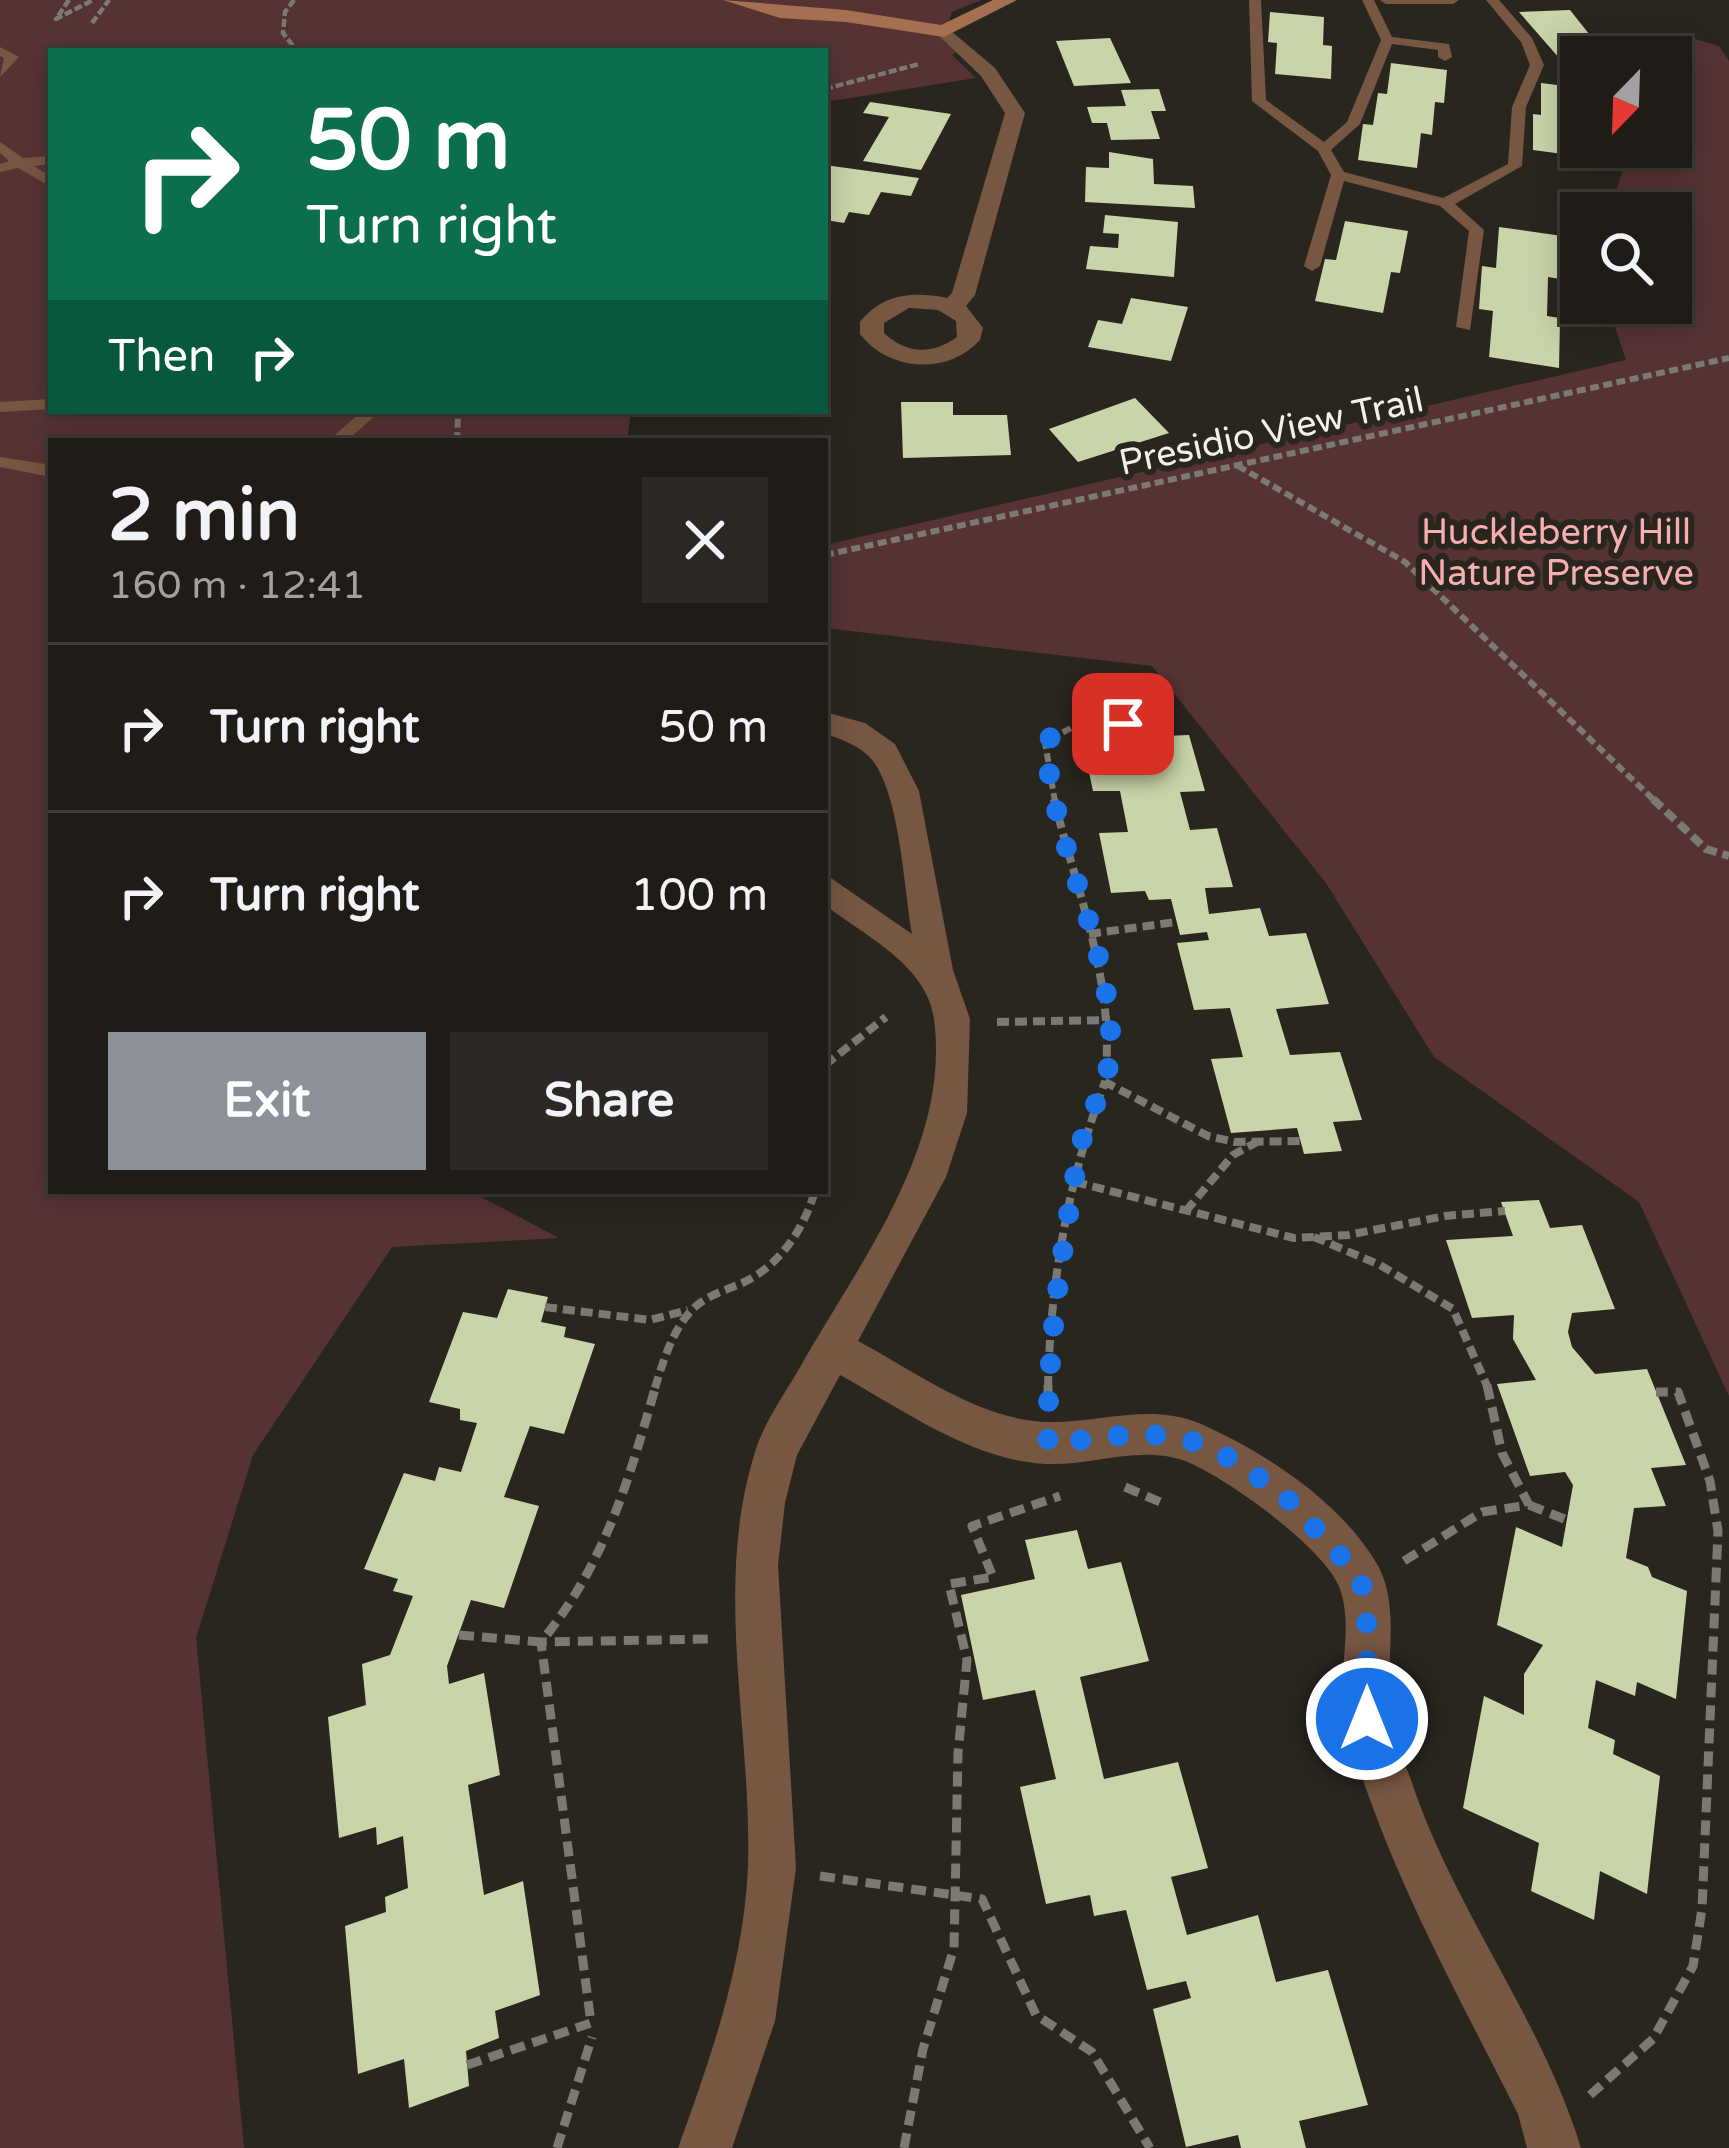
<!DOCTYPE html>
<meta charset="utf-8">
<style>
:root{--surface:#1f1c17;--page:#2c2924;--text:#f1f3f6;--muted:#a1a1a1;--line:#3c3a36;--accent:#8c9099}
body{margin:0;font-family:"Varela Round",sans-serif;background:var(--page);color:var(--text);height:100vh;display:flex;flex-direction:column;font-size:45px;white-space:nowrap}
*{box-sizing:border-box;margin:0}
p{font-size:39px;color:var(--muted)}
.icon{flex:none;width:66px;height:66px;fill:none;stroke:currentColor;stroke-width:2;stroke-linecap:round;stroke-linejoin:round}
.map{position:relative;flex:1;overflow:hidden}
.details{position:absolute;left:48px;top:438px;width:780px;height:756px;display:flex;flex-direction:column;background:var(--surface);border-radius:0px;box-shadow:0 6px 30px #0003,0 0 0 3px var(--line)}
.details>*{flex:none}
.hud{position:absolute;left:48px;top:48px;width:780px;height:366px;border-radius:0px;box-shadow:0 6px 30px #0003,0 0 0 3px var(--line);background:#0b6e4f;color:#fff;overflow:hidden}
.needle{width:78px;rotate:203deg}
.buttons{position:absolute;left:1560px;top:36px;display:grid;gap:24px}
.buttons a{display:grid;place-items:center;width:132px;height:132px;border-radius:0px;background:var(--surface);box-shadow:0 6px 30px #0003,0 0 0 3px var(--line);font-size:60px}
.pin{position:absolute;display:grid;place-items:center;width:102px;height:102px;color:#fff;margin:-51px;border-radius:24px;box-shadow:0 6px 18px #0006}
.me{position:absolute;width:132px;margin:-66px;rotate:0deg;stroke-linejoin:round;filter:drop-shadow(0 0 9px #0008)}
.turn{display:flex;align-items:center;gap:42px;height:252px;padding:0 60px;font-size:54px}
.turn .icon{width:156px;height:156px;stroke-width:2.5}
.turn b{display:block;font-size:84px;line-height:102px}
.then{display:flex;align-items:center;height:114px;padding:0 60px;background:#0003;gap:24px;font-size:45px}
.round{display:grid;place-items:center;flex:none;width:126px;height:126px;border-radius:0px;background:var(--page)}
.overview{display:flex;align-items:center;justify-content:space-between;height:204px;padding:0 60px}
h1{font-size:72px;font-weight:700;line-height:90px}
.cta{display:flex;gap:24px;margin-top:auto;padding:24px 60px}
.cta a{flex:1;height:138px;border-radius:0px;background:var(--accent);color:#fff;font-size:48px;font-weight:700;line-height:138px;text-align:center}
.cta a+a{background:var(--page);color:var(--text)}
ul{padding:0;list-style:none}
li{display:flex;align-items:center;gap:36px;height:168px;padding:0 60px;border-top:3px solid var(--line)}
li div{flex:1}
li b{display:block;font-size:45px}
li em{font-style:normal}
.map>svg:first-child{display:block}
.green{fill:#563233}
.building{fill:#c9d4a9}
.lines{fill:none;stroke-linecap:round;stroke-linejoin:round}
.path-far3{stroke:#7b7973;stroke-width:4.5;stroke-dasharray:8 3;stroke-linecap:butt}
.path-far2{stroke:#7b7973;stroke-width:6;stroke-dasharray:9 4.5;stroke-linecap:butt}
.path-far1{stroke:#7b7973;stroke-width:8;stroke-dasharray:12 6;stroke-linecap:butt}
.path{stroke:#7b7973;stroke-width:9;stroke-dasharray:15 8;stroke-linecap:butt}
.lane{fill:#775642;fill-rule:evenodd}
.street{fill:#775642;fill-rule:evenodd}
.secondary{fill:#a57051;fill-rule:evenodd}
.route{stroke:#1a73e8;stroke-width:21;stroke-dasharray:0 37.8}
.labels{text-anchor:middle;stroke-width:12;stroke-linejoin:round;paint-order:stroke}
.far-street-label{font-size:36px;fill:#f2f0eb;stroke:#29261f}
.far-park-label{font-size:36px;fill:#f8adaf;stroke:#29261f}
</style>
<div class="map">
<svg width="1729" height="2148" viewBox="0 0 1729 2148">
<rect width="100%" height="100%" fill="#29261f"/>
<g class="green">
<polygon points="0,0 981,0 952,12 945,31 962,48 952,55 976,78 825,102 825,51 51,51 51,411 631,411 627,441 51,441 51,1191 470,1191 559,1238 392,1247 253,1455 196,1638 244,2148 0,2148"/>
<polygon points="1688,37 1719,46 1729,61 1729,1396 1639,1202 1434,1057 1326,883 1152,666 825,628 825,545 1626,360 1607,303 1671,303 1671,213 1609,213 1630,147 1671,147 1671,57 1640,57 1634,42"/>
</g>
<g class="building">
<polygon points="1570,10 1593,39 1600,38 1615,57 1581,57 1581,74 1573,74 1519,12"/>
<polygon points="1270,12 1324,17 1323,45 1332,46 1331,79 1275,74 1277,43 1268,42"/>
<polygon points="1110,38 1131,83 1074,86 1056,41"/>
<polygon points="1391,63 1447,70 1444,103 1435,102 1432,135 1421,133 1417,168 1358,160 1363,124 1373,125 1378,93 1387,94"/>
<polygon points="1541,83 1581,88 1581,147 1593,147 1593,158 1533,150 1533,114 1541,115"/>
<polygon points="1159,89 1166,111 1151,111 1160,139 1111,140 1107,123 1092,123 1087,107 1126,106 1121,90"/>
<polygon points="870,102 951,114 921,170 863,161 889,117 863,113"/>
<polygon points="1109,152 1153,159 1154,184 1193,186 1195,208 1085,202 1086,167 1109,168"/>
<polygon points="825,165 919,178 911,196 881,192 869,215 849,212 844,223 825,220"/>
<polygon points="1105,215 1178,222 1174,277 1086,269 1090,246 1118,248 1119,234 1103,233"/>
<polygon points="1345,221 1408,231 1400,273 1391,272 1383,313 1315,301 1325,259 1336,260"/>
<polygon points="1499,227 1562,236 1560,279 1548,277 1547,316 1560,318 1559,368 1489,357 1493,311 1479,309 1482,266 1496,268"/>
<polygon points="1131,298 1188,307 1171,361 1088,347 1098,320 1122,324"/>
<polygon points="1135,398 1169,433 1078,462 1049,429"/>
<polygon points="901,402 953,402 953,415 1007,415 1011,455 903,458"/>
<polygon points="1158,716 1163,736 1189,735 1205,791 1180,792 1190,830 1217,828 1233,887 1205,888 1209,914 1260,908 1269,936 1306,933 1329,1004 1276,1009 1290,1055 1340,1052 1362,1120 1333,1122 1342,1151 1304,1154 1297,1128 1231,1133 1211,1059 1243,1057 1230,1008 1194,1010 1177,943 1209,940 1207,932 1180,935 1171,899 1149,900 1145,891 1111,893 1099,833 1128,832 1120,791 1093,791 1083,744 1127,742 1121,717"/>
<polygon points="1539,1200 1550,1228 1582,1225 1615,1309 1572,1313 1568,1332 1572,1347 1595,1374 1647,1369 1686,1465 1651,1468 1666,1506 1634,1508 1626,1558 1648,1567 1652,1577 1687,1591 1676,1699 1637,1682 1635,1696 1596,1680 1588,1728 1615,1740 1613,1754 1660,1776 1647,1894 1600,1871 1594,1920 1531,1891 1539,1843 1463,1808 1484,1696 1524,1715 1524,1674 1543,1645 1497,1625 1516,1527 1562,1547 1573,1485 1565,1472 1530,1476 1497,1384 1536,1380 1513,1339 1514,1315 1472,1318 1446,1240 1513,1236 1501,1202"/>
<polygon points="508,1289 548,1297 541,1322 566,1327 564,1337 595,1344 564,1434 530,1426 504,1497 539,1506 504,1608 471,1600 447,1666 449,1684 484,1673 500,1775 468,1785 484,1895 523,1881 540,1995 495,2011 499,2038 466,2051 469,2086 409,2108 404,2059 358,2074 345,1926 386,1912 385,1897 408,1888 403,1836 377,1845 376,1827 339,1838 328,1717 366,1705 362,1664 390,1655 413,1596 393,1591 398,1579 364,1569 404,1473 435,1481 439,1467 461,1472 477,1423 460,1420 460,1409 429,1402 463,1312 497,1318"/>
<polygon points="1077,1530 1088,1569 1121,1562 1149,1661 1080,1677 1104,1779 1178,1762 1208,1868 1171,1877 1187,1935 1258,1915 1276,1982 1328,1970 1368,2105 1299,2121 1306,2148 1241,2148 1238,2135 1186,2147 1153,2009 1191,1998 1186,1981 1147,1990 1126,1910 1094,1916 1090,1895 1046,1904 1020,1787 1056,1779 1035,1690 983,1700 961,1595 1035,1579 1025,1540"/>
</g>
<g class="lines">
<g class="path-far3">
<polyline points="69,0 56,19 93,0"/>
<polyline points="294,0 285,12 283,33 297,51"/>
<polyline points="92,23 109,0"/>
<polyline points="229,47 234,51"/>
<polyline points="825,89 919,64"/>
</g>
<g class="path-far2">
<polyline points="457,441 458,416 463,411"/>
<polyline points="1238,466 1405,562 1656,802"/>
<polyline points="825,555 1729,358"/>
<polyline points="1055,802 1045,742 1071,728 1123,725"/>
</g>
<g class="path-far1">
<path d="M1054,799C1077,894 1116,982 1105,1082L1208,1136L1235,1142L1301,1141"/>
<polyline points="1653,799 1706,849 1729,856"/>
<polyline points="1089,934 1176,922"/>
<polyline points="997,1022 1110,1020"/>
<polyline points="825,1065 886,1017"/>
<polyline points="825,1148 825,1154"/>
<polyline points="1075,1182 1294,1238 1348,1235 1445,1216 1505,1211"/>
<polyline points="1186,1211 1233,1155 1257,1142"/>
<polyline points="1314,1237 1380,1265 1453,1309 1488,1388"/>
<polyline points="545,1307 650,1320 688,1310"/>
<path d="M655,1388C663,1362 672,1331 691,1311C703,1297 723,1291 740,1284C779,1267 803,1231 815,1191"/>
<path d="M1048,1388C1050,1283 1068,1180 1105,1082"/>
</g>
<g class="path">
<polyline points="1048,1397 1048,1385"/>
<polyline points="1125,1487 1160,1502"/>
<polyline points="1529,1505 1567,1520"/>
<polyline points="1404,1561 1482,1512 1529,1505 1502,1453 1487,1385"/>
<path d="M459,1635L541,1642C605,1564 629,1480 656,1385"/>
<polyline points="820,1876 982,1899 1036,2015 1092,2052 1150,2148"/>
<polyline points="467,2065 591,2023 541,1642 712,1639"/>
<polyline points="1590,2095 1653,2039 1693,1966 1702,1909 1718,1531 1710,1481 1678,1392 1656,1392"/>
<polyline points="557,2148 592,2037"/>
<polyline points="904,2148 923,2049 954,1948 958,1753 967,1660 949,1584 993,1577 972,1526 1060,1496"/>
</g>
<g class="lane">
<polygon points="1249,0 1261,0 1266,100 1324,142 1347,122 1381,40 1362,0 1374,0 1392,37 1449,44 1452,57 1445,61 1438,57 1438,50 1392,44 1360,124 1331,150 1344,172 1443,198 1508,164 1512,107 1530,65 1521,42 1486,0 1499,0 1532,38 1544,65 1526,107 1522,166 1455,204 1484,230 1470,330 1456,327 1469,231 1440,206 1344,181 1320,266 1312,271 1304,266 1331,175 1318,151 1252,101"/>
<polygon points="1380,0 1459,0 1453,4 1386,4"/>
<polygon points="0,47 19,57 0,77 4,58 0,56"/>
<polygon points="0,142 23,158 51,156 51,164 34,166 51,177 51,187 18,168 0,172 0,164 9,161 0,153"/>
<polygon points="51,399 51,409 0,412 0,402"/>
<polygon points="362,411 380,411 347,441 328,441"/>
<polygon points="0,457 51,465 51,477 0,467"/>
</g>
<g class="street">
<path d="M944,25L995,68L1025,113L975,295L966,306L983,328L980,340C948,376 888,371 860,334V322C882,294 913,291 947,298L952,293L1005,113L981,76L934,31ZM909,308L938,310L956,321L957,337C932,355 906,354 884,333V323Z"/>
<path d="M825,712L865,723L895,744L919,791L953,970L970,1019L967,1113L946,1177L858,1341C916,1372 981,1421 1049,1422C1100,1423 1151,1402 1201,1424C1266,1453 1340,1501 1377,1564C1402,1607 1384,1669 1390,1717C1393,1739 1406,1764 1413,1786C1456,1912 1542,2020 1581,2148H1527L1518,2114C1454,1987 1384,1863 1346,1725C1334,1682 1355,1632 1340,1589C1326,1549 1229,1480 1190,1463C1143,1443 1094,1466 1046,1464C971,1460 904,1410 840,1375L797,1455L785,1503L778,1565L796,1868L775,2021L732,2148H678C711,2057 744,1964 748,1866C752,1727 712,1585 756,1449C765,1421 784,1395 799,1369C858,1264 951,1147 934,1019C927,965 865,936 825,905V874L912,934C904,888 900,797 873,761C862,747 842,739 825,734Z"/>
</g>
<polygon class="secondary" points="723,0 846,10 941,25 993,0 1017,0 944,37 846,22 780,18"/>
</g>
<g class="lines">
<path class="route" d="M1123,724C1097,726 1064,721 1046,742C1052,846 1111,943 1111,1047C1110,1084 1086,1116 1079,1152C1062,1250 1047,1344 1048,1444L1142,1433L1189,1440L1221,1453L1282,1493L1361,1578L1367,1626V1719"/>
</g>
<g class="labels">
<g class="far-street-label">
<text transform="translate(1271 430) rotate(-12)" y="13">Presidio View Trail</text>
</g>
<g class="far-park-label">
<text x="1556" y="544">Huckleberry Hill<tspan x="1556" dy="41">Nature Preserve</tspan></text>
</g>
</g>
</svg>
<div class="buttons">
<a><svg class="needle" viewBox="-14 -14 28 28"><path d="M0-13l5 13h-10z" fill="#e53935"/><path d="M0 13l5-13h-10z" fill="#a1a1a1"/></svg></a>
<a><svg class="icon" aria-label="search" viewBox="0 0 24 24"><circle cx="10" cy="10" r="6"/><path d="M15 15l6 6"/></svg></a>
</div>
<div class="pin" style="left:1123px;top:724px;background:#d93025"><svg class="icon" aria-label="arrive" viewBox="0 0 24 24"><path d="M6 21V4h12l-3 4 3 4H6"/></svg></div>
<svg class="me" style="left:1367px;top:1719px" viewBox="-20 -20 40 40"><circle r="17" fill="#1a73e8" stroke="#fff" stroke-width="3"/><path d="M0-11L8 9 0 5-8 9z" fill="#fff"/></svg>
<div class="hud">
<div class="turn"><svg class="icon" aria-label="right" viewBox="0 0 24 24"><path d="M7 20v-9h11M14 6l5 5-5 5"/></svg><div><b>50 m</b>Turn right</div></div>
<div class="then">Then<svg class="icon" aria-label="right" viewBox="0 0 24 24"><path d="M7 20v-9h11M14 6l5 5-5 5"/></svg></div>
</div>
<section class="details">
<div class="overview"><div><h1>2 min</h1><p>160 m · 12:41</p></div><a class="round"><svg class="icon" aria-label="close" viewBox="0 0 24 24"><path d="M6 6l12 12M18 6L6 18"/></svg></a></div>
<ul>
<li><svg class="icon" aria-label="right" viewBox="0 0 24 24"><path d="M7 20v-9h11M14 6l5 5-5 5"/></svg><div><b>Turn right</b></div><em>50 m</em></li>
<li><svg class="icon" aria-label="right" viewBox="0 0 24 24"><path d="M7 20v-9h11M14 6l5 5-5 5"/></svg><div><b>Turn right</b></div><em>100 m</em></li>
</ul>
<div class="cta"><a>Exit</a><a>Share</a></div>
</section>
</div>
